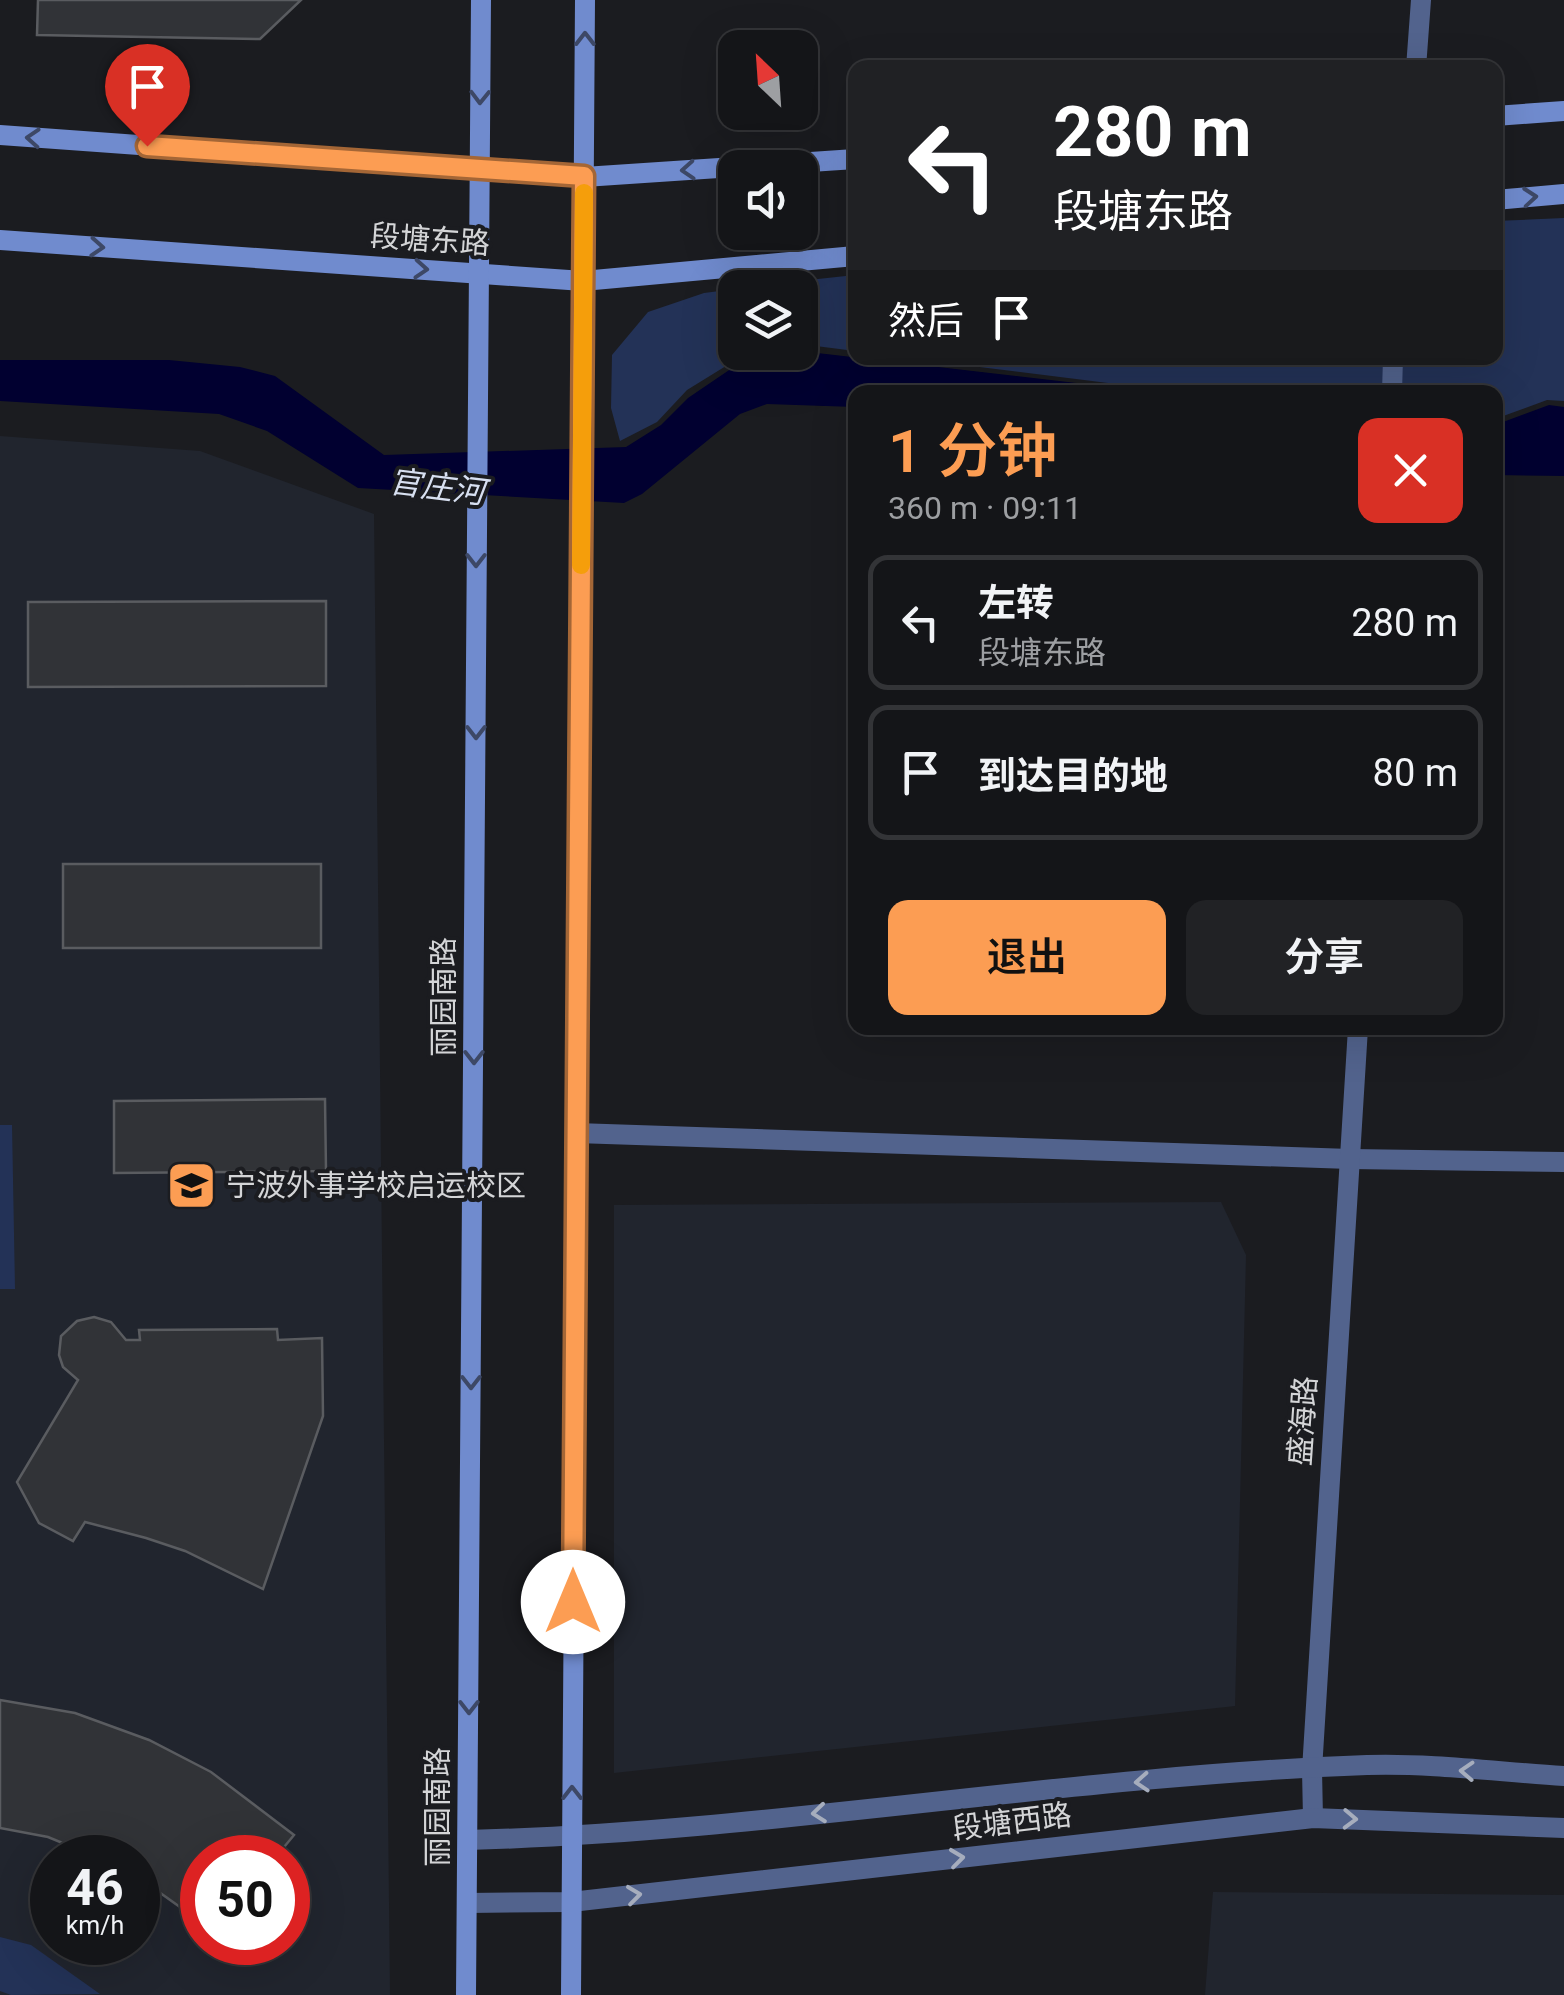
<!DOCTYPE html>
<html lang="zh">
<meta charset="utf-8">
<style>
:root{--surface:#141518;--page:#212225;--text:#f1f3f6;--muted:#9d9fa2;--line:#333437;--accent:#fc9d53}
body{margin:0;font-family:Roboto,"Noto Sans SC",sans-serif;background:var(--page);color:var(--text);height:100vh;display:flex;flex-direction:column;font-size:38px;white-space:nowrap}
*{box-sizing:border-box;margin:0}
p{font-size:32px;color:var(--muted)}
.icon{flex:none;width:55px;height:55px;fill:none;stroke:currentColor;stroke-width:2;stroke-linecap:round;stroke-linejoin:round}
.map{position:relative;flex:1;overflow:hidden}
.details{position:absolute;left:848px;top:385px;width:655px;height:650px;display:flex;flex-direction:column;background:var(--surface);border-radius:20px;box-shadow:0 10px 40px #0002,0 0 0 2px var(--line)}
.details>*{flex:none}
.banner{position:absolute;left:848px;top:60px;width:655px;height:305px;border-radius:20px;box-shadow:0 10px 40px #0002,0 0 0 2px var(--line);background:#202124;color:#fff;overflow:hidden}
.needle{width:65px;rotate:335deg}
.fabs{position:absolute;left:718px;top:30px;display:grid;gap:20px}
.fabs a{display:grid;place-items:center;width:100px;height:100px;border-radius:20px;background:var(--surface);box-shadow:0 10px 40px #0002,0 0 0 2px var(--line);font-size:50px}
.speed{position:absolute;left:30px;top:1835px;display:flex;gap:20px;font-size:50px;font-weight:700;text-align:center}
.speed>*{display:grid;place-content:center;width:130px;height:130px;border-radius:50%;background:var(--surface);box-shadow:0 10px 40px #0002,0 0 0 2px var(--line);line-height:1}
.speed small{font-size:25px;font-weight:400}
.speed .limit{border:15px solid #d22;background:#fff;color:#111}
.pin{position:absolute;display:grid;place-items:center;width:85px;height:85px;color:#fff;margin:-102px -42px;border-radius:50% 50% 50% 0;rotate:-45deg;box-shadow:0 0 10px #0007}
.pin .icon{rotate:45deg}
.me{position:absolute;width:110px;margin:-55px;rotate:0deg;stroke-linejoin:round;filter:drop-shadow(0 0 8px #0008)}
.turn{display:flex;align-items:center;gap:35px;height:210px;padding:0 40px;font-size:45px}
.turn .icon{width:130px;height:130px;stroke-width:2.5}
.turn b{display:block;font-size:70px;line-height:85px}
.then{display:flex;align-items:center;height:95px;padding:0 40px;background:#0003;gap:20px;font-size:38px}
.round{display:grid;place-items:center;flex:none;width:105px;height:105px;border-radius:20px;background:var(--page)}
.headline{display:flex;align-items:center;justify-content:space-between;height:170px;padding:0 40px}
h1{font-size:60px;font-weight:600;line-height:75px;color:var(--accent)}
.cta{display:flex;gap:20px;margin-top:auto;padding:20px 40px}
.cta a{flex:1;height:115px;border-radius:20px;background:var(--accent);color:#111;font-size:40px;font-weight:600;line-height:115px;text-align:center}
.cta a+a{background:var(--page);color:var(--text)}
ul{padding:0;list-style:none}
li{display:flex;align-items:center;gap:30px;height:135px;margin:0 20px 15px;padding:0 20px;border:5px solid var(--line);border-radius:20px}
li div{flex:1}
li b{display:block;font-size:38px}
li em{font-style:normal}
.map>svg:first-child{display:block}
.built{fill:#21252e;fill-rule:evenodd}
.green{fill:#233257}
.water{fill:#010030}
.building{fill:#313337;stroke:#5a5c60;stroke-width:2.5}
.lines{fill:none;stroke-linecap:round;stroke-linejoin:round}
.street{stroke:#52638d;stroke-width:20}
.secondary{stroke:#708bce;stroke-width:20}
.oneway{stroke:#3d4866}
.oneway2{stroke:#a6adbd}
.route-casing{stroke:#a46636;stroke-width:25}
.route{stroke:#fc9d53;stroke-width:18}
.slow{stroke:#f59e0b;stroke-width:18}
.labels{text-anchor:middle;stroke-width:8;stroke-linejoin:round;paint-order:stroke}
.street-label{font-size:30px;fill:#d4d5d7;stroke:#1b1c20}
.poi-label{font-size:30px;fill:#d4d5d7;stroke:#1b1c20;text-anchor:start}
.water-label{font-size:32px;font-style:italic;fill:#d7dff0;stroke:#1b1c20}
</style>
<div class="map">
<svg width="1564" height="1995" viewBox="0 0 1564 1995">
<rect width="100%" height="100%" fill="#1b1c20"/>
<g class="built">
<path d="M0,436L200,451L374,514L390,1995H0ZM52,1858H138V1942H52ZM202,1858H288V1942H202Z"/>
<polygon points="1221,1202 1246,1255 1235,1706 614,1773 614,1205"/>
<polygon points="1213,1892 1564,1895 1564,1995 1205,1995"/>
</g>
<g class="green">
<polygon points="1564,218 1564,401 1547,400 1495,419 1495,392 1277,392 1262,387 1226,385 1207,390 1182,384 1148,388 907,358 1495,358 1495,221"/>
<polygon points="855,275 855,351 800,344 800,288 743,287"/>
<polygon points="735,289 735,352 747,353 687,390 657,422 620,441 611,408 612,355 648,312 704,293"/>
<polygon points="0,1125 12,1125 15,1289 0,1289"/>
<polygon points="0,1937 31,1945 100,1994 11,1995 0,1991"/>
</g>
<g class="water">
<polygon points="800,351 1154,392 1181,388 1190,392 855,392 855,407 767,404 740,414 642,494 624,503 358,488 267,431 219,414 0,401 0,360 169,360 240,367 275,376 384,455 626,447 661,425 688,398 741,362 760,353"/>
<polygon points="1549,405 1564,407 1564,476 1495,475 1495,425"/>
</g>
<g class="building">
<polygon points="38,0 301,0 260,39 37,35"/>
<polygon points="326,601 326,686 28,687 28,602"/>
<rect x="63" y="864" width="258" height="84"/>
<polygon points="325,1099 326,1171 114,1173 114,1101"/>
<polygon points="94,1317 111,1322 126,1340 140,1340 139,1330 277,1329 278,1340 322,1338 323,1416 263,1589 185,1551 146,1538 85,1522 73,1541 39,1523 17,1482 78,1380 63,1367 59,1355 61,1336 77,1321"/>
<polygon points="0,1700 75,1713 149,1740 211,1772 294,1835 275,1858 202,1858 202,1897 180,1907 138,1877 138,1858 99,1858 48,1837 0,1828"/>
</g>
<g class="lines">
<g class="street">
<polyline points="1416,68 1421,0"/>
<polyline points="1392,392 1393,358"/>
<polyline points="576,1133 1350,1159 1564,1162"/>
<polyline points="1313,1818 1312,1770 1358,1028"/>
<path d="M468,1840C768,1832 1066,1776 1367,1765C1432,1763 1499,1772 1564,1776"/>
<polyline points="467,1903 571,1902 1313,1818 1564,1828"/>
</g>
<g class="secondary">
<polyline points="1495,116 1564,111"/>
<polyline points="0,135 584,177 855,159"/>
<polyline points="1495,200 1564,194"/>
<polyline points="0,240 583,281 855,256"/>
<polyline points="466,1995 481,0"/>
<polyline points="571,1995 585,0"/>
</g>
</g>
<defs><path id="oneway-chevron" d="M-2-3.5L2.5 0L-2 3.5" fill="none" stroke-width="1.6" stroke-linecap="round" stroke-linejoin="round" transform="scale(2.5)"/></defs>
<g class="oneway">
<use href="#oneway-chevron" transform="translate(585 39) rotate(-90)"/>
<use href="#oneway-chevron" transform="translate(480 97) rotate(91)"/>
<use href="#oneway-chevron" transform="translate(33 138) rotate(-176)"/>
<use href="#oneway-chevron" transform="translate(688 170) rotate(176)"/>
<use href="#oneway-chevron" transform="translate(1530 197) rotate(-5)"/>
<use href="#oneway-chevron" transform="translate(97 247) rotate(4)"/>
<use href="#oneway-chevron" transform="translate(421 269) rotate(4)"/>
<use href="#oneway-chevron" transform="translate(476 560) rotate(90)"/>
<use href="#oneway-chevron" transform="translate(476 732) rotate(90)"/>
<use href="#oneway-chevron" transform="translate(474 1057) rotate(90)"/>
<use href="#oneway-chevron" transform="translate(471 1382) rotate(90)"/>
<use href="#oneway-chevron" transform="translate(469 1707) rotate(90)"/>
<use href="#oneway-chevron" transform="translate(572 1793) rotate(-90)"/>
</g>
<g class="oneway2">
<use href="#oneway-chevron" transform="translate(1467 1771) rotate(-177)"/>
<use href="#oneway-chevron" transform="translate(1142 1782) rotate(176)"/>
<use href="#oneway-chevron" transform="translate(819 1813) rotate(174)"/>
<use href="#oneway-chevron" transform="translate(1350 1819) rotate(2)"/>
<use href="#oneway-chevron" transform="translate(957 1858) rotate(-7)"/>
<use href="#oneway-chevron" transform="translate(634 1895) rotate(-7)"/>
</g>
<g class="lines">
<defs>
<polyline id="route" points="147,146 584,176 573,1602"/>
</defs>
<use href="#route" class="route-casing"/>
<use href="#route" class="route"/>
<polyline class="slow" points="581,565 584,193"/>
</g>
<defs>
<symbol id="school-square" viewBox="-11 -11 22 22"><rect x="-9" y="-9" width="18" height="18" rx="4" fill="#fc9d53" stroke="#1b1c20"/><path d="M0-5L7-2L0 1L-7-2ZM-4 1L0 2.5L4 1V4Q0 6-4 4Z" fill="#111"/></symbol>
</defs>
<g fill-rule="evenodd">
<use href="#school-square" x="164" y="1158" width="55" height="55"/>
</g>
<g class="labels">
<g class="street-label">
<text transform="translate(430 240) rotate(4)" y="10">段塘东路</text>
<text transform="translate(444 997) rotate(-90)" y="10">丽园南路</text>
<text transform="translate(1303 1421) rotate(-86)" y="10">盛海路</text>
<text transform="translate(438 1807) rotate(-90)" y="10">丽园南路</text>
<text transform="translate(1012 1822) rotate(-7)" y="10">段塘西路</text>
</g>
<g class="poi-label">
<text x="226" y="1196">宁波外事学校启运校区</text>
</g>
<g class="water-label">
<text transform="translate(437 487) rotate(7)" y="11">官庄河</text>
</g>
</g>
</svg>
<div class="fabs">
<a><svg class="needle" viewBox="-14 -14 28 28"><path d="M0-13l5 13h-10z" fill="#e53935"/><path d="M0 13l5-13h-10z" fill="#9d9fa2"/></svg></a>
<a><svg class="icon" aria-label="sound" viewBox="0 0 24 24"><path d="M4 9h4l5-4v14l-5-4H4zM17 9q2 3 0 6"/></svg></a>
<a><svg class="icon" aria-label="layers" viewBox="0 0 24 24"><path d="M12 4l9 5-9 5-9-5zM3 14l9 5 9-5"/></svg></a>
</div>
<div class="speed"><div>46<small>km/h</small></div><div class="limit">50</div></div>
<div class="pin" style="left:147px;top:146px;background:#d93025"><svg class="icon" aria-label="arrive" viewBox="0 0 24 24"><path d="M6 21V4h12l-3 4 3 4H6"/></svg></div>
<svg class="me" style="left:573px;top:1602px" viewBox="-20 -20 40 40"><circle r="19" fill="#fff"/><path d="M0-13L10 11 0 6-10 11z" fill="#fc9d53"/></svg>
<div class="banner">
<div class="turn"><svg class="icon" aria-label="left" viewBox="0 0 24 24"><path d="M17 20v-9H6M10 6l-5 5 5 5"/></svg><div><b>280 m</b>段塘东路</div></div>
<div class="then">然后<svg class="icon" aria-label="arrive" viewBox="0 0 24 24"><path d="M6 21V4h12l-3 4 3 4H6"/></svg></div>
</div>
<section class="details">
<div class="headline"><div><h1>1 分钟</h1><p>360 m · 09:11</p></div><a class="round" style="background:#d93025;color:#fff"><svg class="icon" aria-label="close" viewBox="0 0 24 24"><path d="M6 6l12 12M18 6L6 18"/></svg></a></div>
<ul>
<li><svg class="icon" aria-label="left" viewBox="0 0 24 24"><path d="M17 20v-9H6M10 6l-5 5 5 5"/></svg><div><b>左转</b><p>段塘东路</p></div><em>280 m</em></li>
<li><svg class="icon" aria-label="arrive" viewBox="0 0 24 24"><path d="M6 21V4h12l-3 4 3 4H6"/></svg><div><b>到达目的地</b></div><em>80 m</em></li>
</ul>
<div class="cta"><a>退出</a><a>分享</a></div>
</section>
</div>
